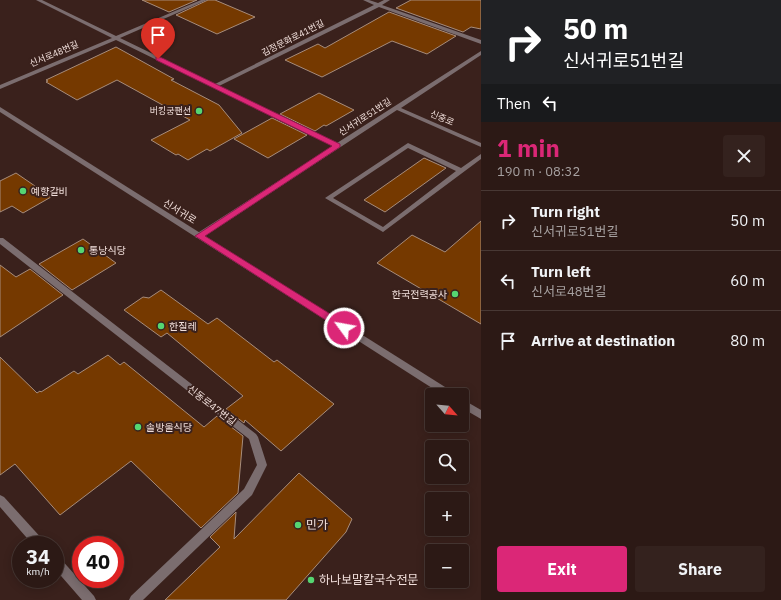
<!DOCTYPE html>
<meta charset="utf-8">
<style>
:root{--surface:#2c1915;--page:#34221e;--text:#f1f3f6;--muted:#a6a0a0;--line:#483834;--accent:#db2777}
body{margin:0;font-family:"IBM Plex Sans","Noto Sans KR",sans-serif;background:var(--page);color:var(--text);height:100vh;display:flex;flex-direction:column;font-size:15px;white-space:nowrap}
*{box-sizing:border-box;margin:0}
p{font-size:13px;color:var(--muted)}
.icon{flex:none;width:22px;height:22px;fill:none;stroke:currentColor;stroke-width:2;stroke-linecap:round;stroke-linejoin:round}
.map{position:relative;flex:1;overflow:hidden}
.drawer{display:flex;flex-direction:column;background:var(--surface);width:300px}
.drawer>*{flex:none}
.top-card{background:#202124;color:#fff;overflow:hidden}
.needle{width:26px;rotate:117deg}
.tools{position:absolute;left:425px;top:388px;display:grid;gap:8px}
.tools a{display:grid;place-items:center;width:44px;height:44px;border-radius:4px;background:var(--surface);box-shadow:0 2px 10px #0003,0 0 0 1px var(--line);font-size:20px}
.speed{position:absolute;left:12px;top:536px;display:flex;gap:8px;font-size:20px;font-weight:700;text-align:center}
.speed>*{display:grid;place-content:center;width:52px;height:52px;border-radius:50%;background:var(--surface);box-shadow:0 2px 10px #0003,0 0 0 1px var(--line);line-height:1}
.speed small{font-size:10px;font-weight:400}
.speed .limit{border:6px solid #d22;background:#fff;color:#111}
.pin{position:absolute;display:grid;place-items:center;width:34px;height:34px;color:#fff;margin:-41px -17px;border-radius:50% 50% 50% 0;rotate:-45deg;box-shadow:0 0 4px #0007}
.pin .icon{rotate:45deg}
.me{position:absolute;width:44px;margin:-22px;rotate:302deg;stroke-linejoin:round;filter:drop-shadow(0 0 3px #0008)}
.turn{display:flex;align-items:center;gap:14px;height:84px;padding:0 16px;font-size:18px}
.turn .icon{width:52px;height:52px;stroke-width:2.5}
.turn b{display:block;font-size:28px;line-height:34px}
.then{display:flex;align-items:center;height:38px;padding:0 16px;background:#0003;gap:8px;font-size:15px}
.round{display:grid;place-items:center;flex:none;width:42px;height:42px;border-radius:4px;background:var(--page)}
.headline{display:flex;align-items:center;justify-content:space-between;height:68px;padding:0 16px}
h1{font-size:24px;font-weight:700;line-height:30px;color:var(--accent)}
.button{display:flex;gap:8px;margin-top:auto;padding:8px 16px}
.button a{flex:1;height:46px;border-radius:4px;background:var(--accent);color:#fff;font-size:16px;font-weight:700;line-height:46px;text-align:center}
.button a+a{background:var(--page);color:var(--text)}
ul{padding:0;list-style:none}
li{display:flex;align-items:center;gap:12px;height:60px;padding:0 16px;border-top:1px solid var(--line)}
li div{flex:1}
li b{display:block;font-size:15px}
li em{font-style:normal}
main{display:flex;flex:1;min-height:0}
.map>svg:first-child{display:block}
.building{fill:#753900;stroke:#a78c7b}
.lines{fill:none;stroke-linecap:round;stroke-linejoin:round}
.service{fill:#7b6d6f;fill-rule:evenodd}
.minor{fill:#7b6d6f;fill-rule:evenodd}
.tertiary{fill:#7b6d6f;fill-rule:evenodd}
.route{fill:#db2777;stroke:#8e194d}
.poi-dot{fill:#55d671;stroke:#3a211c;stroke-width:1.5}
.labels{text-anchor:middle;stroke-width:4;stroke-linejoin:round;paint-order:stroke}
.far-street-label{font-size:9px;fill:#f1dfdb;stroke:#3a211c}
.far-poi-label{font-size:9px;fill:#f1dfdb;stroke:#3a211c;text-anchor:end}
.poi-label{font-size:10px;fill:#f1dfdb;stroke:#3a211c;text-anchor:start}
.street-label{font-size:10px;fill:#f1dfdb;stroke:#3a211c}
.near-poi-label{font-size:12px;fill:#f1dfdb;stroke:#3a211c;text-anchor:start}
</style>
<main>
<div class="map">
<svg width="481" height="600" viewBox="0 0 481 600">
<rect width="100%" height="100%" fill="#3a211c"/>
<g class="building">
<polygon points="142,0 197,0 169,12"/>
<polygon points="208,0 215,0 255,17 217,34 176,15"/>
<polygon points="411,0 481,0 481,29 471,27 463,32 396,8"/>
<polygon points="389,12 456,36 427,54 392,41 322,77 285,60 318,44 325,48"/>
<polygon points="116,47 174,79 171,80 219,105 242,133 210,151 207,149 188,160 178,154 176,155 151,140 190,120 117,80 77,100 46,82 48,81 46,80"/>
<polygon points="319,93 354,110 326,126 324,125 315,131 280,114"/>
<polygon points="272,118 307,135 268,158 234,139"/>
<polygon points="424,158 446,168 385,212 364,200"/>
<polygon points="16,173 51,197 23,213 12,206 0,212 0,181"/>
<polygon points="481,221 481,324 377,263 412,235 445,252"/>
<polygon points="83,239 116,263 72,290 39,264"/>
<polygon points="0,265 16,277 30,269 63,295 0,337"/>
<polygon points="161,290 208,324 217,318 274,362 277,360 334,404 281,451 245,420 244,423 226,409 243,396 167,333 161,337 124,310 143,297 149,298"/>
<polygon points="108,355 120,365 124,362 204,427 217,416 243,436 238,493 201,528 131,461 60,515 15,464 0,475 0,357 37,393 40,391 41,392 74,371 78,374"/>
<polygon points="299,473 352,519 346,532 286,600 165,600 220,547 210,537 236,512 234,539"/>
</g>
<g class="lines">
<path class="service" d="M408,143L461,168L481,154V159L383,232L325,198ZM408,148L456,171L383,227L333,198Z"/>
<g class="minor">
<polygon points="36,0 42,0 116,36 201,0 207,0 120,38 215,84 374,5 363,0 369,0 378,3 384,0 390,0 382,5 481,40 481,44 379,7 219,86 337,143 481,51 481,55 401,108 481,143 481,147 397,110 202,238 196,238 195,236 196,234 333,146 116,40 0,89 0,85 112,38"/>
<polygon points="0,238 3,238 256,434 258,437 267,465 252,495 143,600 129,600 131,596 244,489 257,465 249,439 0,244"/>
<polygon points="0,495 4,497 44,541 45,545 33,545 0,507"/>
<polygon points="55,556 59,557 94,596 96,600 82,600 55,569"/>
</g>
<g class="tertiary">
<polygon points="0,107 453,392 455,395 443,395 0,112"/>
<polygon points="462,399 481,410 481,419 462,408"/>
</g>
</g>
<polygon class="route" points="156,57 160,57 340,144 340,147 205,236 348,325 349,328 348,330 341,330 195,236 332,146 156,60"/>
<g class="poi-dot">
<circle cx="199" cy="111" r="4"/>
<circle cx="23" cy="191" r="4"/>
<circle cx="81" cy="250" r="4"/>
<circle cx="455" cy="294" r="4"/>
<circle cx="161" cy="326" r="4"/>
<circle cx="138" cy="427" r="4"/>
<circle cx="298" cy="525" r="4"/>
<circle cx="311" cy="580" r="4"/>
</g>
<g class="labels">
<g class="far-street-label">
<text transform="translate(293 38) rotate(-27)" y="3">김정문화로41번길</text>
<text transform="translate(54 54) rotate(-23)" y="3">신서로48번길</text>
<text transform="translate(365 117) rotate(-33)" y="3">신서귀로51번길</text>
<text transform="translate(442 118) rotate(23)" y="3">신중로</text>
</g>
<g class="far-poi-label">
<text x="191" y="114">버킹궁팬션</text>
</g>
<g class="poi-label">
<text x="31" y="195">예향갈비</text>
<text x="89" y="254">통낭식당</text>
<text x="447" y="298" text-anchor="end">한국전력공사</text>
<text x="169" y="330">한질레</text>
<text x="146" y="431">솔방울식당</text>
</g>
<g class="street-label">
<text transform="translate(180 211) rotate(32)" y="4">신서귀로</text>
<text transform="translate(212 405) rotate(38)" y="4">신동로47번길</text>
</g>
<g class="near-poi-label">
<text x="306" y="529">민가</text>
<text x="319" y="584">하나보말칼국수전문</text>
</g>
</g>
</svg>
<div class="tools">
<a><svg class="needle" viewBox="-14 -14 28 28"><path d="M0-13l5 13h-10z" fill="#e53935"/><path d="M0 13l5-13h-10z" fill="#a6a0a0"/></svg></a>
<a><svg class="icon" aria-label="search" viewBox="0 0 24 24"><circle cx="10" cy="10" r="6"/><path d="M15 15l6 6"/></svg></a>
<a>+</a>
<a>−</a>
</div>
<div class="speed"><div>34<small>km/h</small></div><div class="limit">40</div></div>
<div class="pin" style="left:158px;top:59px;background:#d93025"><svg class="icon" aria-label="arrive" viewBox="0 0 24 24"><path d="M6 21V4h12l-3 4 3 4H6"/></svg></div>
<svg class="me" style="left:344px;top:328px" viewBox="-20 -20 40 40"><circle r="17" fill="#db2777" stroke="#fff" stroke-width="3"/><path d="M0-11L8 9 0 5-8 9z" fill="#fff"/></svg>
</div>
<section class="drawer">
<div class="top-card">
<div class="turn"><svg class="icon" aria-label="right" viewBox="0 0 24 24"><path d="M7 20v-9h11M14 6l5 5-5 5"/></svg><div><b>50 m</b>신서귀로51번길</div></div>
<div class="then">Then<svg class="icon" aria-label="left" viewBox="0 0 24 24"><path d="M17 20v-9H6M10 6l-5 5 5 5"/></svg></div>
</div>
<div class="headline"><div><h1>1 min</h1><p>190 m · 08:32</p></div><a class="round"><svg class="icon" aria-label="close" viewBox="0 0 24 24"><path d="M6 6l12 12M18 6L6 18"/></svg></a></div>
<ul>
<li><svg class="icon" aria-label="right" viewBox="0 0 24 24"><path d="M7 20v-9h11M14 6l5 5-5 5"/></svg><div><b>Turn right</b><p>신서귀로51번길</p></div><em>50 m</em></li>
<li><svg class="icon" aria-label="left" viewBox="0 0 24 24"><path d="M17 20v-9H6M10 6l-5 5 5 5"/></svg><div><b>Turn left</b><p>신서로48번길</p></div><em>60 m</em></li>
<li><svg class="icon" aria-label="arrive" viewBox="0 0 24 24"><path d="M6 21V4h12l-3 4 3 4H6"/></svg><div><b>Arrive at destination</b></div><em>80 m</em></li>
</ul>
<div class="button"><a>Exit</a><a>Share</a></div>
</section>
</main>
